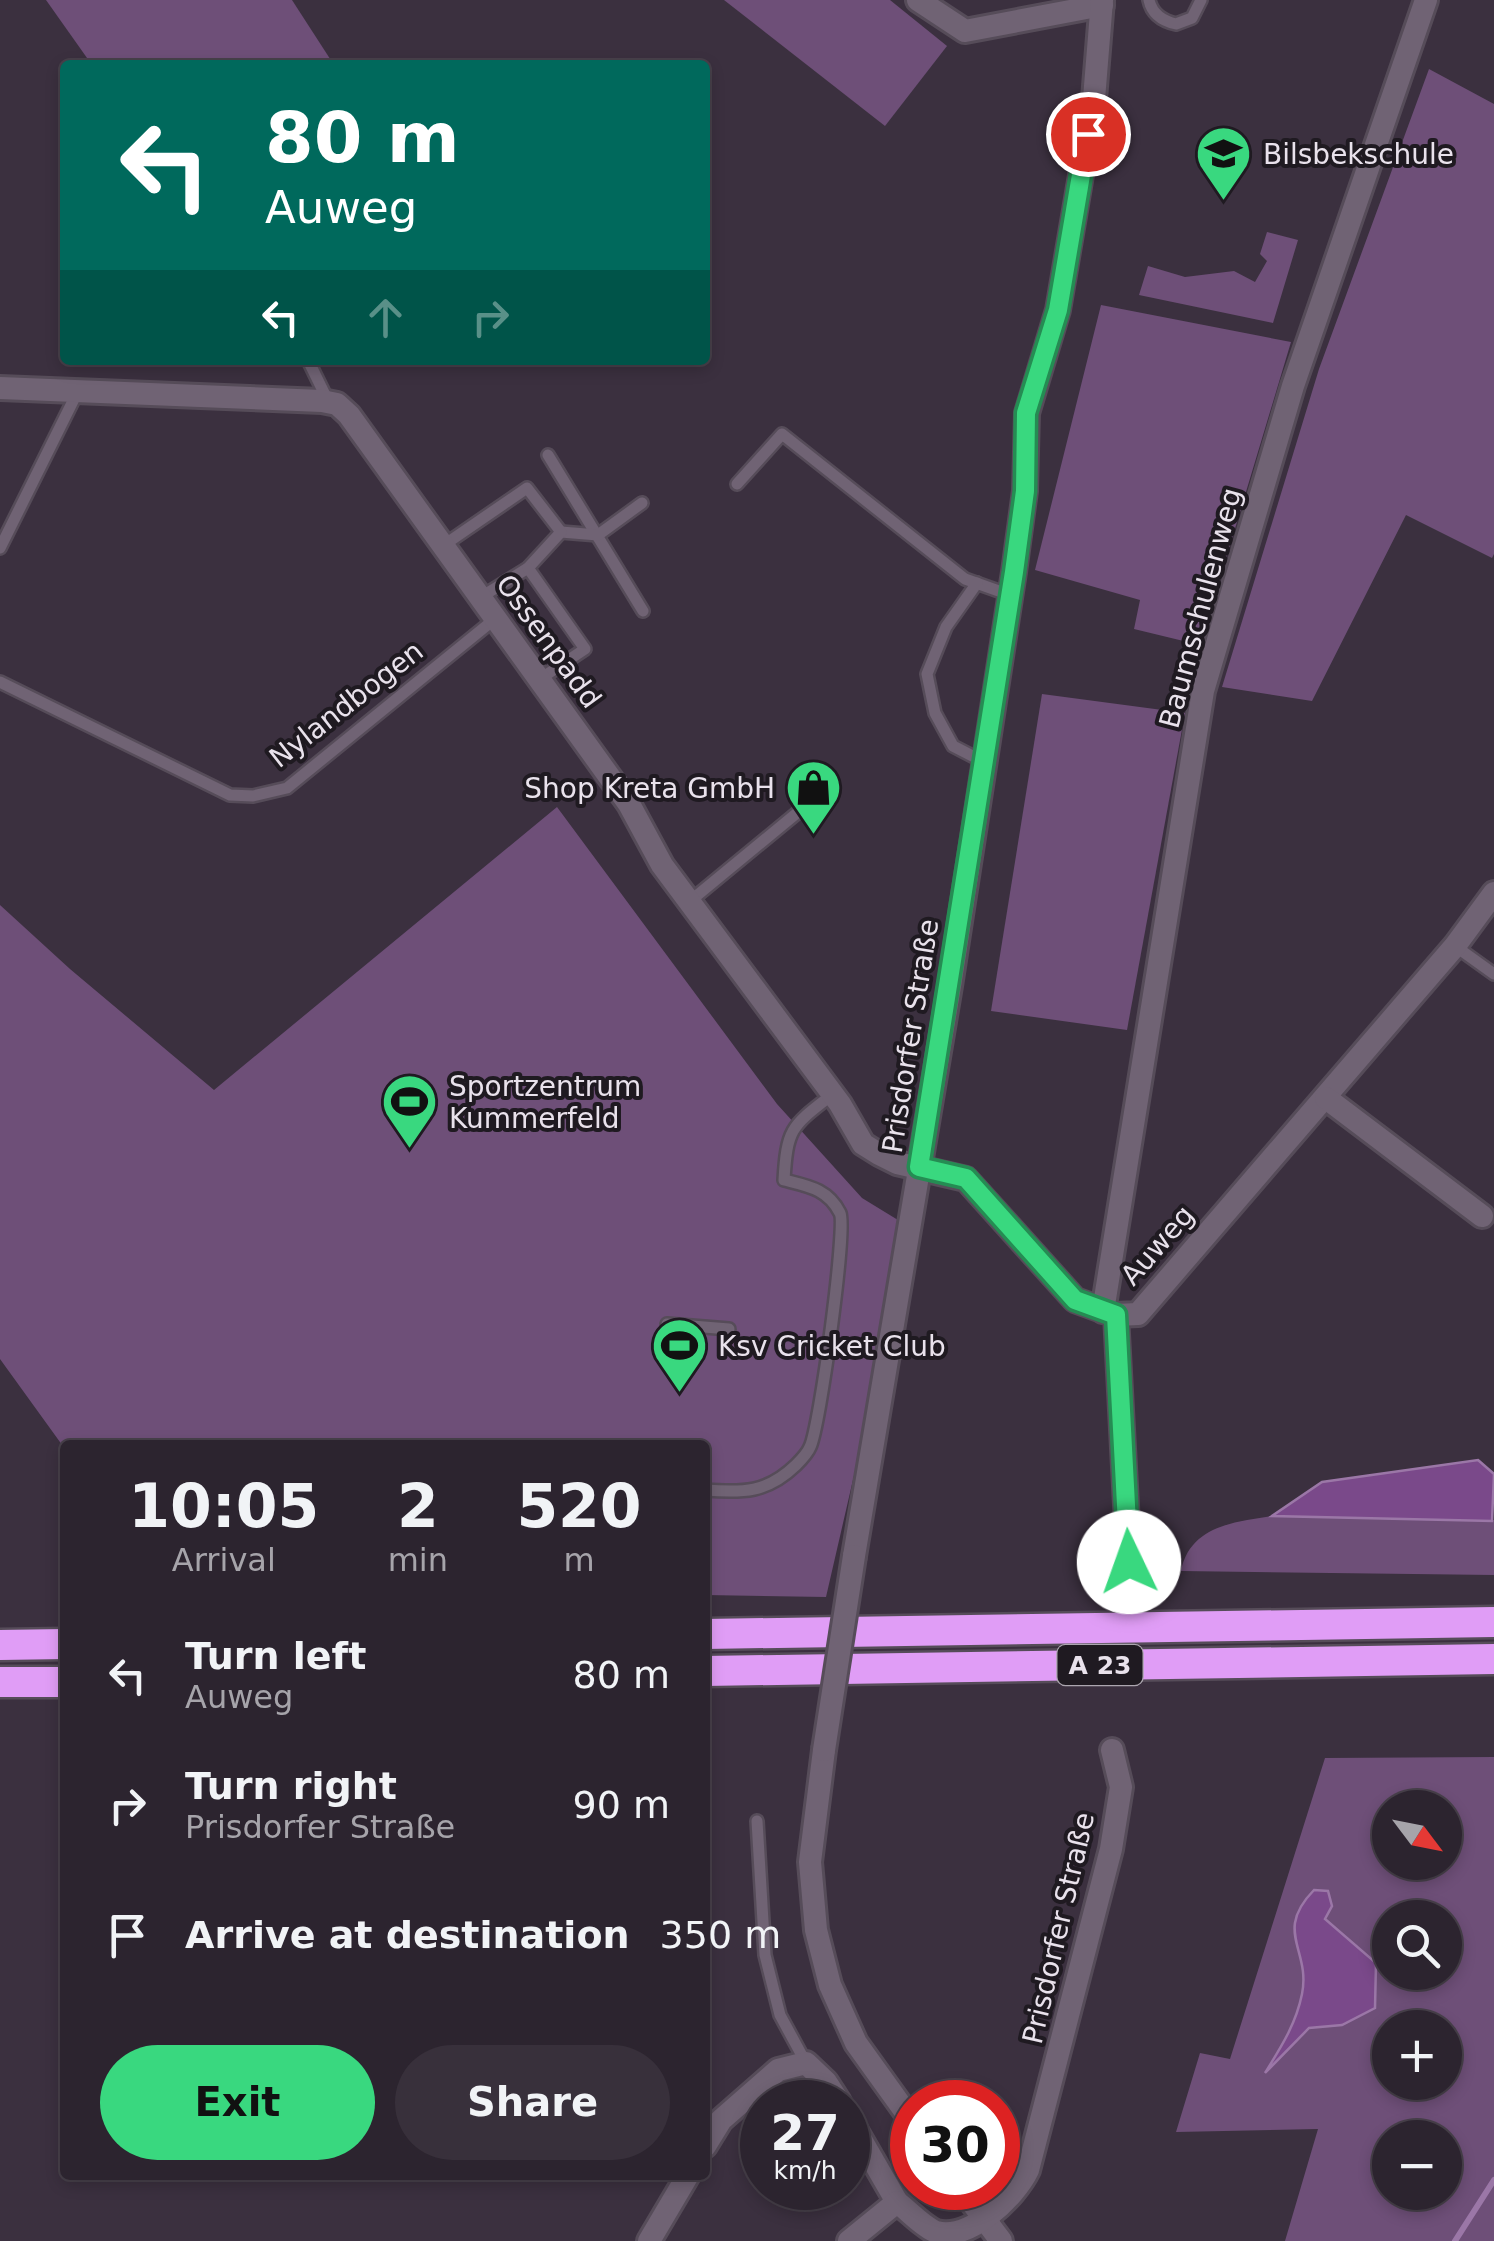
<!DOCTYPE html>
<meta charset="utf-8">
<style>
:root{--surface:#2c242f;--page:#38303b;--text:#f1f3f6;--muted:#a6a4aa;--line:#48414b;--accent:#39d87f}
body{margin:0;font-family:"DejaVu Sans",sans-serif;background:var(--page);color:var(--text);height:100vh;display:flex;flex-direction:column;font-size:38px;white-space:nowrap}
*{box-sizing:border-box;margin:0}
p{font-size:32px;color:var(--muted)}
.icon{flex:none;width:55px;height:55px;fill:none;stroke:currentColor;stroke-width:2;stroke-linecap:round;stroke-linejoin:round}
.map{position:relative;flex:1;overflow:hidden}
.details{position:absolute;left:60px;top:1440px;width:650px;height:740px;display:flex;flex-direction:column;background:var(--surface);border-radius:10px;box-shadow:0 5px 15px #0003,0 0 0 2px var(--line)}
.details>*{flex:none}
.hud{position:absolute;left:60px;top:60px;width:650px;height:305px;border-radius:10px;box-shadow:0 5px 15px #0003,0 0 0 2px var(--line);background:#00695c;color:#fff;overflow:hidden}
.needle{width:65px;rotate:122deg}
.tools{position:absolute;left:1372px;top:1790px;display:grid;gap:20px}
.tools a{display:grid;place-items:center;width:90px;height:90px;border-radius:50%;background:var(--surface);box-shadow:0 5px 15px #0003,0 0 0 2px var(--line);font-size:50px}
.speed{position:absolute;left:740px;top:2080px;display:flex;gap:20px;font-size:50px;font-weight:700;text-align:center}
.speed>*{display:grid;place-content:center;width:130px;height:130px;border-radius:50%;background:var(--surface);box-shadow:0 5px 15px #0003,0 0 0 2px var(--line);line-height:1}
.speed small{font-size:25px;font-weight:400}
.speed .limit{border:15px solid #d22;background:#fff;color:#111}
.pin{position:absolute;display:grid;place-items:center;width:85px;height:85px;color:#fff;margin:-42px;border:5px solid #fff;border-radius:50%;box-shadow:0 2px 10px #0007}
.me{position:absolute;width:110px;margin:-55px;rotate:357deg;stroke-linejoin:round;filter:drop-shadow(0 0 8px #0008)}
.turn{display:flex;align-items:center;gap:35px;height:210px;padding:0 40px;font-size:45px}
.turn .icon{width:130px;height:130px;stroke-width:2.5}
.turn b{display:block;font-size:70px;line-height:85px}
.lanes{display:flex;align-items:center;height:95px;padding:0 40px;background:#0003;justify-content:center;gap:50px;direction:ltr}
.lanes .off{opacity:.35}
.eta{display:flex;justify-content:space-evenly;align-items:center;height:170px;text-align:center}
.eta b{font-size:60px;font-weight:700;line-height:70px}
.action{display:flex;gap:20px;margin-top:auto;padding:20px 40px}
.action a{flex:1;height:115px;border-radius:60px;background:var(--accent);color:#111;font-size:40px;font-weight:700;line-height:115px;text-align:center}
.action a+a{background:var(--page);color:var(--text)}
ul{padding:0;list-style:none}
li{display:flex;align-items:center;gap:30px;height:130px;padding:0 40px}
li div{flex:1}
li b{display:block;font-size:38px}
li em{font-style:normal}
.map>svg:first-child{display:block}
.green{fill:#6e4f78;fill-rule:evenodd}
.water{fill:#7a498a;stroke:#9b77a7;stroke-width:2.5}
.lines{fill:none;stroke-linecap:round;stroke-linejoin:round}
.stream{stroke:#9b77a7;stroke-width:6}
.service-casing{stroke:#564c59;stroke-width:16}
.minor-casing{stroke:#564c59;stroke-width:28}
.motorway-casing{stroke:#564c59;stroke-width:35}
.service{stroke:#706374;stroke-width:11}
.minor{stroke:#706374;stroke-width:22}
.motorway{stroke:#e09df6;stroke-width:30}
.minor-bridge-casing{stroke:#564c59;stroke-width:28;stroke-linecap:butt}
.minor-bridge{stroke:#706374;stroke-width:22}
.route-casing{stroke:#258c53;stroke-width:25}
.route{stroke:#39d87f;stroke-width:18}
.labels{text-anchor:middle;stroke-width:8;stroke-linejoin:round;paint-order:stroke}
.shield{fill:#1f1a21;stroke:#aca6af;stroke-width:2.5}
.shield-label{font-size:25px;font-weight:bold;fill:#e9e2ec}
.poi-label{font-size:28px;fill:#e9e2ec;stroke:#1f1a21;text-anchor:start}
.street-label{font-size:28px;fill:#e9e2ec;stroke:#1f1a21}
</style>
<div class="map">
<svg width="1494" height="2241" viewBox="0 0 1494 2241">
<rect width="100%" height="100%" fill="#3b303f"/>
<g class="green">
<polygon points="46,0 292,0 334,65 92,65"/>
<polygon points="724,0 890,0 947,46 885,126"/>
<polygon points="1429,69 1494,104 1494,554 1492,558 1406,515 1312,701 1222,687 1319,369"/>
<polygon points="1267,232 1298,240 1273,323 1139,295 1148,266 1185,277 1234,271 1255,282 1267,261 1260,254"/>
<polygon points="1101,305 1291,342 1200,645 1134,629 1140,600 1035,570"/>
<polygon points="1042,694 1185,713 1127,1030 991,1011"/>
<polygon points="557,807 777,1104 862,1198 911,1228 826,1597 705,1595 705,1445 65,1445 65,1449 0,1359 0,905 70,969 214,1090"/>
<path d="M1272,1516L1494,1520V1575L1181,1571C1190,1526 1234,1522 1272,1516Z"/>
<path d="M1494,1757V2241H1285L1318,2129L1176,2132L1200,2053L1230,2059L1325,1758ZM1390,1808H1445V1862H1390ZM1390,1918H1445V1972H1390ZM1390,2028H1445V2082H1390ZM1390,2138H1445V2192H1390Z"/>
</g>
<g class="water">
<polygon points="1478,1460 1494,1474 1492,1521 1272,1516 1322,1482"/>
<path d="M1314,1890L1328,1891L1332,1906L1325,1919L1376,1963L1375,2008L1342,2025L1309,2028L1265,2073C1281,2047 1296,2024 1302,1994C1311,1949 1273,1932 1314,1890Z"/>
</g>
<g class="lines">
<polyline class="stream" points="1455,2241 1494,2180"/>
<defs>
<g id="service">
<path d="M1149,0C1152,14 1163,21 1176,24L1192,18L1201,0"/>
<polyline points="308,360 329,403"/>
<polyline points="548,455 643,611"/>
<polyline points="737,484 782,434 965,579 1010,595"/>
<polyline points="561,532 598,535 642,503"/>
<polyline points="444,545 527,488 561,532 528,568 481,597"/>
<polyline points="0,548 77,393"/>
<polyline points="528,568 585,649 540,679"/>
<polyline points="977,583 946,627 927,674 935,713 953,746 982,761"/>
<polyline points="0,682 230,795 253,796 287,788 496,618"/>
<polyline points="689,902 797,813"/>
<polyline points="1455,946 1494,974"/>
<polyline points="667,1324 729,1329"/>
<path d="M705,1490C743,1493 767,1493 796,1465C801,1460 808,1452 810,1447C820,1427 847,1226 840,1213C828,1189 808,1186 784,1180C787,1127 792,1126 833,1094"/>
<polyline points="757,1821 765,1955 780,2015 806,2063"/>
</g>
<g id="minor">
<polyline points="918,0 965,31 1102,5"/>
<polyline points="0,388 322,401 337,404 349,415 629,804 662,865 840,1104 863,1144 879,1154 897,1163 966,1179 1075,1300 1116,1315 1138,1314 1455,946 1494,893"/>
<polyline points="1326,1098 1482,1216"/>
<polyline points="1103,1311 1203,691 1293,386 1426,0"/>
<polyline points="1116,1315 1129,1562"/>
<polyline points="854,1556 950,986 1014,572 1025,491 1027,413 1058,310 1094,99 1102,0"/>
<polyline points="824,1750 810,1862 816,1930 830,1985 856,2043 912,2121"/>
<polyline points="848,2117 897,2202"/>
<polyline points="705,2146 721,2120 778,2070 806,2063 826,2082 839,2102"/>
<polyline points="961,2188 1001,2241"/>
<polyline points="649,2241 688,2175"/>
<path d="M849,2241L897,2202C909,2211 922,2226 936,2232C970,2241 1015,2197 1028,2170L1111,1849L1121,1787L1112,1750"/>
</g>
<g id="motorway">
<polyline points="705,1634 1494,1622"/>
<polyline points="0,1645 65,1644"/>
<polyline points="705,1671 1494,1659"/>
<polyline points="0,1682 65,1682"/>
</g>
</defs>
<use href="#service" class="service-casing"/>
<use href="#minor" class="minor-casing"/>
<use href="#motorway" class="motorway-casing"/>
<use href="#service" class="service"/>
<use href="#minor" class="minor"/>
<use href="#motorway" class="motorway"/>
<defs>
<polyline id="minor-bridge" points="824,1750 854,1556"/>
</defs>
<use href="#minor-bridge" class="minor-bridge-casing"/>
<use href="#minor-bridge" class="minor-bridge"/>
</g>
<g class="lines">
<defs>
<polyline id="route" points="1088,134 1058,310 1026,413 1025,491 1014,572 919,1167 966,1178 1075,1300 1116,1315 1129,1562"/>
</defs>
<use href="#route" class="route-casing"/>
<use href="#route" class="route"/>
</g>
<defs>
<symbol id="school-pin" viewBox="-11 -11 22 30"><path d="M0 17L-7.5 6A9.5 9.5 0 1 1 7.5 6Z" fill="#39d87f" stroke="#1f1a21"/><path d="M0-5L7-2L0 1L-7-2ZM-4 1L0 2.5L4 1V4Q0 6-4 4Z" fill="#111"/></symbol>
<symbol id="shop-pin" viewBox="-11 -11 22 30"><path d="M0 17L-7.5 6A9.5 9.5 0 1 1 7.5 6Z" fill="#39d87f" stroke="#1f1a21"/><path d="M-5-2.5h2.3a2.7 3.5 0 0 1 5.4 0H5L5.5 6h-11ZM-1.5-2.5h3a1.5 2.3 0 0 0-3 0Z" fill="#111"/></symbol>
<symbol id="stadium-pin" viewBox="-11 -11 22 30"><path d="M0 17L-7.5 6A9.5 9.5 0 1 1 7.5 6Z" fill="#39d87f" stroke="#1f1a21"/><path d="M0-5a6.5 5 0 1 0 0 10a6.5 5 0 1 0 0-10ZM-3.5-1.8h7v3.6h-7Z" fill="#111"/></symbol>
</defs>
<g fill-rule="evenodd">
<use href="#school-pin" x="1192" y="122" width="63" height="86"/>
<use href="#shop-pin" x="782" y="756" width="63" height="86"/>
<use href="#stadium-pin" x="378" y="1070" width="63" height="86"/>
<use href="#stadium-pin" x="648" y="1314" width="63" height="86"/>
</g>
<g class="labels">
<rect class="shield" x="1057.5" y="1645" width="85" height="40" rx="8"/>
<g class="shield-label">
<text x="1100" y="1674">A 23</text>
</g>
<g class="poi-label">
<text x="1263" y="164">Bilsbekschule</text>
<text x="775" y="798" text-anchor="end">Shop Kreta GmbH</text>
<text x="449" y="1096">Sportzentrum<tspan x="449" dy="32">Kummerfeld</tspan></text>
<text x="718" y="1356">Ksv Cricket Club</text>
</g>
<g class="street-label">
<text transform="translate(1200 608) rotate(-75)" y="10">Baumschulenweg</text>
<text transform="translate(549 641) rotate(54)" y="10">Ossenpadd</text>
<text transform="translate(346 704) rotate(-38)" y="10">Nylandbogen</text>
<text transform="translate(910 1036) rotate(-81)" y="10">Prisdorfer Straße</text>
<text transform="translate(1157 1245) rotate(-49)" y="10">Auweg</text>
<text transform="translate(1058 1928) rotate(-77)" y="10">Prisdorfer Straße</text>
</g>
</g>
</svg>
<div class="tools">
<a><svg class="needle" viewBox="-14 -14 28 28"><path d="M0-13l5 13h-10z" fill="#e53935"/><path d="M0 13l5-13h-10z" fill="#a6a4aa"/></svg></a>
<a><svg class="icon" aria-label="search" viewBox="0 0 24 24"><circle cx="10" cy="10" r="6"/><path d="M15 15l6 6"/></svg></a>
<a>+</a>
<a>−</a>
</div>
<div class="speed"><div>27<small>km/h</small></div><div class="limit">30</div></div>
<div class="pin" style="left:1088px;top:134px;background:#d93025"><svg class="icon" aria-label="arrive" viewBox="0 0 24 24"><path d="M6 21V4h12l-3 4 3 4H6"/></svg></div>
<svg class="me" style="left:1129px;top:1562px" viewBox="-20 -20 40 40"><circle r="19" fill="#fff"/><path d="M0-13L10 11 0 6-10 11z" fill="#39d87f"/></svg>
<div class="hud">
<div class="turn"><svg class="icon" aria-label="left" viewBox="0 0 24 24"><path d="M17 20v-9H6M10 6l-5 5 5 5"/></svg><div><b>80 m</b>Auweg</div></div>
<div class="lanes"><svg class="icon" aria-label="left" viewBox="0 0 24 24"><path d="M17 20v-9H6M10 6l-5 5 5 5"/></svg><svg class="icon off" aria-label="ahead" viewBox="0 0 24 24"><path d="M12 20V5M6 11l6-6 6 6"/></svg><svg class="icon off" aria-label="right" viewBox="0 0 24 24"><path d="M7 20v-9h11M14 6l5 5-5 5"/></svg></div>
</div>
<section class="details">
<div class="eta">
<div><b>10:05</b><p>Arrival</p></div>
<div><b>2</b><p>min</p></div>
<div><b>520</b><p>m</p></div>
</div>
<ul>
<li><svg class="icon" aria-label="left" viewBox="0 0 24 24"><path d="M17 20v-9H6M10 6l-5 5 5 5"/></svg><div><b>Turn left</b><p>Auweg</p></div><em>80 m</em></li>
<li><svg class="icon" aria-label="right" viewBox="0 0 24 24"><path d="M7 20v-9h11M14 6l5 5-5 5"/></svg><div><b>Turn right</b><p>Prisdorfer Straße</p></div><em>90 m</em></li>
<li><svg class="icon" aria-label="arrive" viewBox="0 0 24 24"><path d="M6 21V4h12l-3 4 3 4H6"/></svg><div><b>Arrive at destination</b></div><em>350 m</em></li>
</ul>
<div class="action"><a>Exit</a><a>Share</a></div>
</section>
</div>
